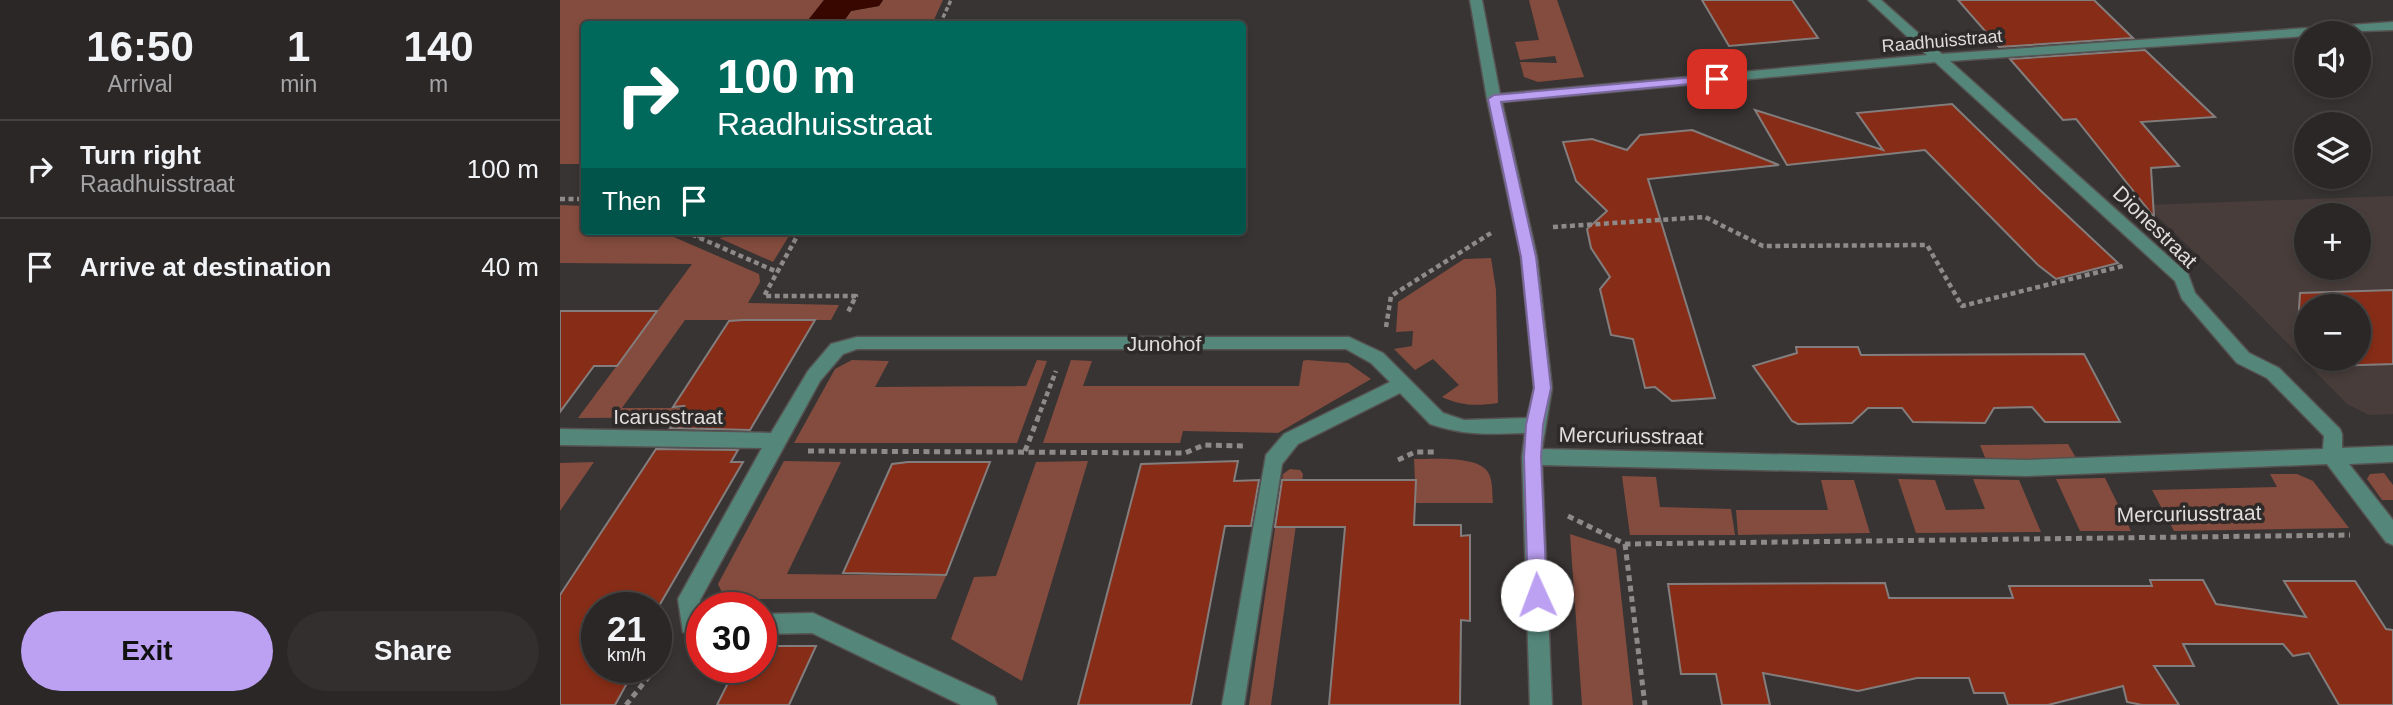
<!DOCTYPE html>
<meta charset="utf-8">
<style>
:root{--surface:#2a2726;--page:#322f2e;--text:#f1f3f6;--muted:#a5a5a7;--line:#464443;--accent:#bca0f2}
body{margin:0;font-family:Helvetica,sans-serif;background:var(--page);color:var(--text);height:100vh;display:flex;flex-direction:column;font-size:26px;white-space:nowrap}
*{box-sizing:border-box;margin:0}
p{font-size:23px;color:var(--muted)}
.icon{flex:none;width:38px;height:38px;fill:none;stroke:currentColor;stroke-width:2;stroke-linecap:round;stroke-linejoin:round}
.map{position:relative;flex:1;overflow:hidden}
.details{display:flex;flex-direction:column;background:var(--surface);width:560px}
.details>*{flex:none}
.guide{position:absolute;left:21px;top:21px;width:665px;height:214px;border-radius:7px;box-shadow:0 4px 10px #0003,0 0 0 2px var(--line);background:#00695c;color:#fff;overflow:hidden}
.controls{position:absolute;left:1734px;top:21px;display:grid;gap:14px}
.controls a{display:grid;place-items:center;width:77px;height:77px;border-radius:50%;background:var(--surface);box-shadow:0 4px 10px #0003,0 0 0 2px var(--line);font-size:35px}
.speed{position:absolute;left:21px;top:592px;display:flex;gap:14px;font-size:35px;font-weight:700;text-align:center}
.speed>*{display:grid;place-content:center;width:91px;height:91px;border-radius:50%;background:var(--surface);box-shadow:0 4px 10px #0003,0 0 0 2px var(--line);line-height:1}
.speed small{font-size:18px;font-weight:400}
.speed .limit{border:10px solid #d22;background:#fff;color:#111}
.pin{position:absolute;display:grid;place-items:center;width:60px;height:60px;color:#fff;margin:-30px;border-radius:14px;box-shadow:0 4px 10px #0006}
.me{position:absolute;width:77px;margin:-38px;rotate:358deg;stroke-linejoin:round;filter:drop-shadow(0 0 5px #0008)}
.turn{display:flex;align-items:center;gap:24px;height:147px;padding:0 21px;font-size:32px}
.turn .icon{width:91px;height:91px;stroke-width:2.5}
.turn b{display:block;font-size:49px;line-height:60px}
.then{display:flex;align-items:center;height:66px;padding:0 21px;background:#0003;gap:14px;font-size:26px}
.eta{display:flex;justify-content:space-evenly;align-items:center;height:119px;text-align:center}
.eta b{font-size:42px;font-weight:800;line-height:49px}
.action{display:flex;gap:14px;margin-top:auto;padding:14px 21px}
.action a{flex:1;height:80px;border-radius:42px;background:var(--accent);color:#111;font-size:28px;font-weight:800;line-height:80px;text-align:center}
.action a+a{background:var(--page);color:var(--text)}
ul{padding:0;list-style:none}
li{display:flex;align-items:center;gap:21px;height:98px;padding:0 21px;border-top:2px solid var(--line)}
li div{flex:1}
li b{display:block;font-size:26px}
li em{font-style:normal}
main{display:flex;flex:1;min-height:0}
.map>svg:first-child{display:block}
.built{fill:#483d3a;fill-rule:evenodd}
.green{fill:#844c3e}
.water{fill:#370700}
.building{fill:#872d17;stroke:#837e7d;stroke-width:2}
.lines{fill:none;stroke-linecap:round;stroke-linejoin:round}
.minor-casing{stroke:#565251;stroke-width:3}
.path-far2{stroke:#8d8a89;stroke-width:3.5;stroke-dasharray:4.5 2.5;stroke-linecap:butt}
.path-far1{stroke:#8d8a89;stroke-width:4.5;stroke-dasharray:5 3.5;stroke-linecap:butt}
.path{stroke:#8d8a89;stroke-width:5;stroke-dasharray:6 4.5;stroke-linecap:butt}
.minor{fill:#548679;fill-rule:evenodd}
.route{fill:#bca0f2;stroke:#7a689d;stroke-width:2}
.labels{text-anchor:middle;stroke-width:7;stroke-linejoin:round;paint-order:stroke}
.far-street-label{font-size:18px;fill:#dfdddc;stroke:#2e2a29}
.street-label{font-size:21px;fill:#dfdddc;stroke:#2e2a29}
</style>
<main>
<section class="details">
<div class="eta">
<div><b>16:50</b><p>Arrival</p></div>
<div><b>1</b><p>min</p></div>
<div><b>140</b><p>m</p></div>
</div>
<ul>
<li><svg class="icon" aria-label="right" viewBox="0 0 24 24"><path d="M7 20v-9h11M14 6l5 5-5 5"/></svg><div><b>Turn right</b><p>Raadhuisstraat</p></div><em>100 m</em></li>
<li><svg class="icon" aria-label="arrive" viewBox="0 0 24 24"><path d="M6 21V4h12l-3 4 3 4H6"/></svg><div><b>Arrive at destination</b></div><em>40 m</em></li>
</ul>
<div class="action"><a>Exit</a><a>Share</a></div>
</section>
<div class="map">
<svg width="1833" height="705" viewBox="0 0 1833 705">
<rect width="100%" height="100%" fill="#383433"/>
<path class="built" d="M1833,196V414L1809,415L1787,404L1685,300L1585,205ZM1746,215H1799V268H1746ZM1746,306H1799V359H1746Z"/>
<g class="green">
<polygon points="0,0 264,0 245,24 24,24 24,164 0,164"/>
<polygon points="323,0 383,0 372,24 282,24 291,11 319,6"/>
<polygon points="969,0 997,0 1024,77 978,82 964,77 960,62 997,63 995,56 960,60 955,42 979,40"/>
<polygon points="0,205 24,206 24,231 100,231 199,274 200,282 188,303 279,305 271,320 125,320 62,408 202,408 198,417 18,418 132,264 0,263"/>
<polygon points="197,231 232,231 213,262 159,238"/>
<path d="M931,258L936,290L938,403C917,406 901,406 882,397L899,385L873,359L855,370L834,349L852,346L853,331L836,332L838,302L904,259Z"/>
<polygon points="292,360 329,361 315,387 466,386 477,360 487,361 457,443 234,443 275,369"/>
<polygon points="511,360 532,361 523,386 739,386 743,361 746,360 788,363 811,379 718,433 623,431 620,443 483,443"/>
<polygon points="1508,444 1516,458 1426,460 1420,445"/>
<path d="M854,459C872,459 921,455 929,474C933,482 932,494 933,503H856Z"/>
<polygon points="224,461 281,462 227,574 386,576 376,599 165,599 158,584"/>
<polygon points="528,461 462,681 391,639 414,577 436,576 476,462"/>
<polygon points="34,462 0,511 0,463"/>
<polygon points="730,469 740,470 743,474 711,705 689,705 723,474"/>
<polygon points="1824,473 1833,485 1833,500 1822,500 1807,479 1810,474"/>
<polygon points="1710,474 1737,474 1753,481 1789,528 1614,531 1592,490 1717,487"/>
<polygon points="1062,476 1096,477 1100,507 1171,509 1175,535 1070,535"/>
<polygon points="1545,478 1571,531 1520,531 1496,479"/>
<polygon points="1413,479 1459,480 1481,532 1356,533 1338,479 1375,480 1386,510 1425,509"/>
<polygon points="1261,480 1294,480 1310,533 1178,535 1176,510 1268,510"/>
<polygon points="1010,534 1056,549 1073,705 1022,705"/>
</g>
<polygon class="water" points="264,0 323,0 319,6 291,11 282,24 245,24"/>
<g class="building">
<polygon points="1142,0 1232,0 1258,38 1169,46"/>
<polygon points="1398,0 1534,0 1573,38 1439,47"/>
<polygon points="1585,50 1655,117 1581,122 1619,166 1591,168 1594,217 1516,119 1503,120 1450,59"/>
<polygon points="1392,104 1480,190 1558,263 1496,279 1478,265 1365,150 1227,165 1195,110 1323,150 1297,113"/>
<polygon points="1132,130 1219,165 1088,179 1155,398 1112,401 1095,387 1085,388 1073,339 1051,335 1040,289 1050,277 1031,248 1027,229 1047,211 1016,181 1003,142 1032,139 1067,150 1080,135"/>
<polygon points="1833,290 1833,364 1771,366 1765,359 1799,359 1799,306 1746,306 1746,335 1738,325 1740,293"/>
<polygon points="0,311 97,311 57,366 34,366 0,412"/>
<polygon points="183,320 255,320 190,430 110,428 124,406 113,407 169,321"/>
<polygon points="1236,347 1298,347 1301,355 1524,354 1560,422 1485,422 1472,407 1434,408 1425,423 1353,422 1342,408 1308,408 1292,423 1238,424 1232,421 1193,366 1237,353"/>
<polygon points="96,449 178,450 171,462 183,462 96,611 96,607 37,607 37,667 76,667 55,705 0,705 0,595"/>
<polygon points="678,461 674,481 699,480 691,526 665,526 631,705 518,705 581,464"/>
<polygon points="348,462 430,462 386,575 283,573 332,464"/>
<polygon points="722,480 856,480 854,525 901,525 901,536 910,535 910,621 901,620 900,705 769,705 785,527 715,527"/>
<polygon points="1590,580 1643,580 1656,604 1746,617 1724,581 1795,581 1826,629 1833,630 1833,705 1779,705 1749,653 1733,656 1723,644 1623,644 1634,666 1594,666 1619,705 1582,705 1567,702 1563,686 1488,705 1448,705 1444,693 1414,693 1409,678 1357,678 1298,691 1203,673 1210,705 1162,705 1156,674 1121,674 1108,584 1325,583 1329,598 1453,598 1449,586 1592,586"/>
<polygon points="201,646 256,646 229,705 157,705 176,667 201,667"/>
</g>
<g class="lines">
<defs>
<g id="minor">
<path d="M910,0H922L940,94L1367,55L1308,0H1321L1382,54L1833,22V30L1746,33V36L1390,61L1628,274L1635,293L1689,353L1719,368L1780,429L1782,434V448L1833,446V462L1789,464L1833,520V545L1826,542L1767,464L1466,476L982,465L992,705H970L962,457L965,433C927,434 907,436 870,424L840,393L738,444L722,464L684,705H662L706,455L724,434L830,382L811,363L786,349H297L283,354L260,381L140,600L142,634L131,635L123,632L118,599L202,448L0,445V429L211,433L248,371L271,344L297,337H789L823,353L883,413L904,420L967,418L974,388L961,257L927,99ZM1375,62L1615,281L1622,299L1677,363L1707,378L1764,436L1763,449L1466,460L982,449L992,388L977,257L942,102Z"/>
<polygon points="253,613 434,697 437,705 401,705 252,633 201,634 201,614"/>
</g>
</defs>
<use href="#minor" class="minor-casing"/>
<polyline class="path-far2" points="380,24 391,0"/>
<g class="path-far1">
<polyline points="0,199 24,199"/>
<polyline points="993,227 1145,217 1203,246 1367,245 1402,306 1563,266"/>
<polyline points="124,231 215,271"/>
<polyline points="240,231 204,296 296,296 287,314"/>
<polyline points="137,236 165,231"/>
<polyline points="826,327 831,296 931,233"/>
<polyline points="477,420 496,371"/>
</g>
<g class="path">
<polyline points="248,451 625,453 644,445 686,446"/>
<polyline points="465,451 478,418"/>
<polyline points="838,460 855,452 874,452"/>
<polyline points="1008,516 1065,544 1790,535"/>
<polyline points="1065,544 1085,705"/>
<polyline points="66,705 110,650"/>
</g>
<use href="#minor" class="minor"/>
</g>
<polygon class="route" points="1157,75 1161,76 1161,81 941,102 976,257 991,388 983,425 981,457 987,595 984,601 977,603 971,601 968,595 964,457 966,425 974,388 961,257 928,99 934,95"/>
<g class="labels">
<g class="far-street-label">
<text transform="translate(1382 41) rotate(-5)" y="6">Raadhuisstraat</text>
</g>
<g class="street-label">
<text transform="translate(1595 227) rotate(44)" y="7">Dionestraat</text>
<text x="604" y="351">Junohof</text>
<text x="108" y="424">Icarusstraat</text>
<text transform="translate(1071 436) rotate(1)" y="7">Mercuriusstraat</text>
<text transform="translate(1629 514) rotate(-1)" y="7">Mercuriusstraat</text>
</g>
</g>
</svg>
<div class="controls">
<a><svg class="icon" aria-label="sound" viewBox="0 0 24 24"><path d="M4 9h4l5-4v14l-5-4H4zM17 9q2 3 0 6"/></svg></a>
<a><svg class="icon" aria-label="layers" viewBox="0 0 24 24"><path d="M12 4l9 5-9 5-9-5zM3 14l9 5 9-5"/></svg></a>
<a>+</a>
<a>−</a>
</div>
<div class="speed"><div>21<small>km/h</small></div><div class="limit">30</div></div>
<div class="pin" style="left:1157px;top:79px;background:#d93025"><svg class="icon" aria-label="arrive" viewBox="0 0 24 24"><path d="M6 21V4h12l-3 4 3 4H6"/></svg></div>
<svg class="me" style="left:977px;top:595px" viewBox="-20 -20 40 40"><circle r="19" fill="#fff"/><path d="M0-13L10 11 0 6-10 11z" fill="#bca0f2"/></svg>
<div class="guide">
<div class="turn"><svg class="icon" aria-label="right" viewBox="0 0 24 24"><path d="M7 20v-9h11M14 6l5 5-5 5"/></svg><div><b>100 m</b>Raadhuisstraat</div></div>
<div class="then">Then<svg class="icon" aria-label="arrive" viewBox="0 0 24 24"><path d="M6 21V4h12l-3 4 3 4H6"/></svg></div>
</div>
</div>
</main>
